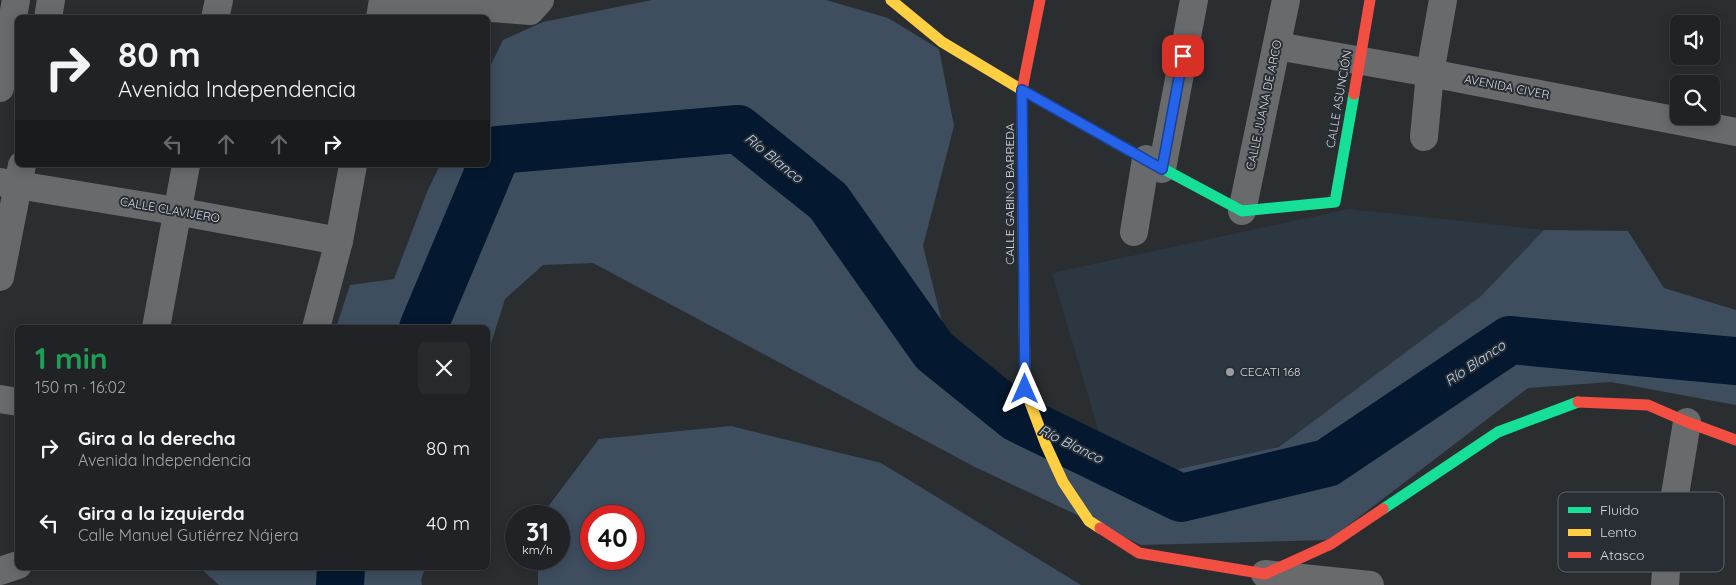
<!DOCTYPE html>
<html lang="es">
<meta charset="utf-8">
<style>
:root{--surface:#202225;--page:#282a2d;--text:#f1f3f6;--muted:#a2a4a7;--line:#3d3f42}
body{margin:0;font-family:Quicksand,sans-serif;background:var(--page);color:var(--text);height:100vh;display:flex;flex-direction:column;font-size:19px;white-space:nowrap}
*{box-sizing:border-box;margin:0}
p{font-size:16px;color:var(--muted)}
.icon{flex:none;width:28px;height:28px;fill:none;stroke:currentColor;stroke-width:2;stroke-linecap:round;stroke-linejoin:round}
.map{position:relative;flex:1;overflow:hidden}
.details{position:absolute;left:15px;top:325px;width:475px;height:245px;display:flex;flex-direction:column;background:var(--surface);border-radius:8px;box-shadow:0 2px 12px #0003,0 0 0 1px var(--line)}
.details>*{flex:none}
.top-card{position:absolute;left:15px;top:15px;width:475px;height:152px;border-radius:8px;box-shadow:0 2px 12px #0003,0 0 0 1px var(--line);background:#202225;color:var(--text);overflow:hidden}
.buttons{position:absolute;left:1670px;top:15px;display:grid;gap:10px}
.buttons a{display:grid;place-items:center;width:50px;height:50px;border-radius:8px;background:var(--surface);box-shadow:0 2px 12px #0003,0 0 0 1px var(--line);font-size:25px}
.speed{position:absolute;left:505px;top:505px;display:flex;gap:10px;font-size:25px;font-weight:700;text-align:center}
.speed>*{display:grid;place-content:center;width:65px;height:65px;border-radius:50%;background:var(--surface);box-shadow:0 2px 12px #0003,0 0 0 1px var(--line);line-height:1}
.speed small{font-size:12px;font-weight:400}
.speed .limit{border:8px solid #d22;background:#fff;color:#111}
.pin{position:absolute;display:grid;place-items:center;width:42px;height:42px;color:#fff;margin:-21px;border-radius:10px;box-shadow:0 2px 8px #0006}
.me{position:absolute;width:55px;margin:-28px;rotate:0deg;stroke-linejoin:round;filter:drop-shadow(0 0 4px #0008)}
.turn{display:flex;align-items:center;gap:18px;height:105px;padding:0 20px;font-size:22px}
.turn .icon{width:65px;height:65px;stroke-width:2.5}
.turn b{display:block;font-size:35px;line-height:42px}
.lanes{display:flex;align-items:center;height:48px;padding:0 20px;background:#0003;justify-content:center;gap:25px;direction:ltr}
.lanes .off{opacity:.35}
.round{display:grid;place-items:center;flex:none;width:52px;height:52px;border-radius:8px;background:var(--page)}
.headline{display:flex;align-items:center;justify-content:space-between;height:85px;padding:0 20px}
h1{font-size:30px;font-weight:700;line-height:38px;color:#1e9e55}
ul{padding:0;list-style:none}
li{display:flex;align-items:center;gap:15px;height:75px;padding:0 20px}
li div{flex:1}
li b{display:block;font-size:19px}
li em{font-style:normal}
.map>svg:first-child{display:block}
.built{fill:#2d3741}
.green{fill:#3e4e5f;fill-rule:evenodd}
.lines{fill:none;stroke-linecap:round;stroke-linejoin:round}
.river{stroke:#04182f;stroke-width:48}
.street{stroke:#696a6c;stroke-width:28}
.fast{stroke:#16e098;stroke-width:11}
.slow{stroke:#ffcf43;stroke-width:11}
.jam{stroke:#f24e42;stroke-width:11}
.route-casing{stroke:#184099;stroke-width:12}
.route{stroke:#2563eb;stroke-width:9}
.poi-dot{fill:#9a9ea2;stroke:#282e34;stroke-width:2}
.labels{text-anchor:middle;stroke-width:4;stroke-linejoin:round;paint-order:stroke}
.street-label{font-size:12px;fill:#d6dadf;stroke:#282e34}
.poi-label{font-size:12px;fill:#d6dadf;stroke:#282e34;text-anchor:start}
.water-label{font-size:14px;font-style:italic;fill:#b9d5f4;stroke:#282e34}
.key{fill:#282e34;stroke:#5c6267;stroke-width:1}
.key-label{font-size:14px;fill:#d6dadf}
</style>
<div class="map">
<svg width="1736" height="585" viewBox="0 0 1736 585">
<rect width="100%" height="100%" fill="#2b2e31"/>
<polygon class="built" points="1349,209 1544,230 1481,296 1279,447 1160,473 1106,456 1052,273"/>
<g class="green">
<polygon points="652,0 826,0 888,18 939,49 954,126 923,246 945,334 1065,443 1160,473 1279,447 1481,296 1544,230 1628,231 1664,288 1736,310 1736,405 1611,382 1528,388 1329,540 1141,545 973,466 593,263 543,265 505,299 488,353 488,328 336,328 350,285 394,279 427,192 440,165 488,165 488,71 503,40 543,22"/>
<path d="M731,426L881,463L1081,585H538V559H559V516H541L599,439ZM591,516H634V559H591Z"/>
<polygon points="200,568 425,568 421,580 422,585 219,585"/>
</g>
<g class="lines">
<g class="river">
<polyline points="423,328 498,150 738,129 828,201 934,351 1017,418 1181,498 1327,463 1510,340 1736,361"/>
<polyline points="340,585 341,568"/>
</g>
<g class="street">
<polyline points="393,0 530,11 540,0"/>
<polyline points="48,18 51,0"/>
<polyline points="215,18 219,0"/>
<polyline points="380,18 383,0"/>
<polyline points="1277,46 1430,73 1736,132"/>
<polyline points="0,88 16,0"/>
<polyline points="1424,137 1430,73 1443,0"/>
<polyline points="1162,169 1194,0"/>
<polyline points="0,182 176,211 339,241"/>
<polyline points="1242,211 1286,0"/>
<polyline points="1134,232 1146,159"/>
<polyline points="0,277 22,165"/>
<polyline points="156,328 186,165"/>
<polyline points="316,328 339,241 353,165"/>
<polyline points="0,399 18,402"/>
<polyline points="0,571 18,565"/>
<polyline points="1265,574 1370,585"/>
<polyline points="1665,585 1669,531 1687,422"/>
</g>
<g class="fast">
<polyline points="1130,151 1242,211 1335,202 1354,94"/>
<polyline points="1383,509 1498,432 1578,402"/>
</g>
<g class="slow">
<polyline points="891,0 942,42 1022,90 1130,151"/>
<polyline points="1023,206 1025,389 1046,445 1063,482 1089,521 1100,528"/>
</g>
<g class="jam">
<polyline points="1354,94 1370,0"/>
<polyline points="1023,206 1022,90 1040,0"/>
<polyline points="1578,402 1648,405 1687,422 1736,440"/>
<polyline points="1100,528 1139,553 1265,574 1331,544 1383,509"/>
</g>
</g>
<g class="lines">
<defs>
<polyline id="route" points="1025,389 1022,90 1162,169 1183,56"/>
</defs>
<use href="#route" class="route-casing"/>
<use href="#route" class="route"/>
</g>
<circle class="poi-dot" cx="1230" cy="372" r="5"/>
<g class="labels">
<g class="street-label">
<text transform="translate(1507 87) rotate(11)" y="4">AVENIDA CIVER</text>
<text transform="translate(1339 99) rotate(-80)" y="4">CALLE ASUNCIÓN</text>
<text transform="translate(1264 105) rotate(-78)" y="4">CALLE JUANA DE ARCO</text>
<text transform="translate(1010 194) rotate(-90)" y="4">CALLE GABINO BARREDA</text>
<text transform="translate(170 210) rotate(10)" y="4">CALLE CLAVIJERO</text>
</g>
<g class="poi-label">
<text x="1240" y="376">CECATI 168</text>
</g>
<g class="water-label">
<text transform="translate(774 158) rotate(39)" y="5">Río Blanco</text>
<text transform="translate(1475 363) rotate(-34)" y="5">Río Blanco</text>
<text transform="translate(1071 444) rotate(26)" y="5">Río Blanco</text>
</g>
</g>
<rect x="1558" y="492" width="166" height="80" rx="8" class="key"/>
<rect x="1568" y="507" width="23" height="6" fill="#16e098"/>
<rect x="1568" y="529" width="23" height="7" fill="#ffcf43"/>
<rect x="1568" y="552" width="23" height="6" fill="#f24e42"/>
<g class="key-label">
<text x="1600" y="515">Fluido</text>
<text x="1600" y="537">Lento</text>
<text x="1600" y="560">Atasco</text>
</g>
</svg>
<div class="buttons">
<a><svg class="icon" aria-label="sound" viewBox="0 0 24 24"><path d="M4 9h4l5-4v14l-5-4H4zM17 9q2 3 0 6"/></svg></a>
<a><svg class="icon" aria-label="search" viewBox="0 0 24 24"><circle cx="10" cy="10" r="6"/><path d="M15 15l6 6"/></svg></a>
</div>
<div class="speed"><div>31<small>km/h</small></div><div class="limit">40</div></div>
<div class="pin" style="left:1183px;top:56px;background:#d93025"><svg class="icon" aria-label="arrive" viewBox="0 0 24 24"><path d="M6 21V4h12l-3 4 3 4H6"/></svg></div>
<svg class="me" style="left:1025px;top:389px" viewBox="-20 -20 40 40"><path d="M0-17L14 15 0 8-14 15z" fill="#2563eb" stroke="#fff" stroke-width="4"/></svg>
<div class="top-card">
<div class="turn"><svg class="icon" aria-label="right" viewBox="0 0 24 24"><path d="M7 20v-9h11M14 6l5 5-5 5"/></svg><div><b>80 m</b>Avenida Independencia</div></div>
<div class="lanes"><svg class="icon off" aria-label="left" viewBox="0 0 24 24"><path d="M17 20v-9H6M10 6l-5 5 5 5"/></svg><svg class="icon off" aria-label="ahead" viewBox="0 0 24 24"><path d="M12 20V5M6 11l6-6 6 6"/></svg><svg class="icon off" aria-label="ahead" viewBox="0 0 24 24"><path d="M12 20V5M6 11l6-6 6 6"/></svg><svg class="icon" aria-label="right" viewBox="0 0 24 24"><path d="M7 20v-9h11M14 6l5 5-5 5"/></svg></div>
</div>
<section class="details">
<div class="headline"><div><h1>1 min</h1><p>150 m · 16:02</p></div><a class="round"><svg class="icon" aria-label="close" viewBox="0 0 24 24"><path d="M6 6l12 12M18 6L6 18"/></svg></a></div>
<ul>
<li><svg class="icon" aria-label="right" viewBox="0 0 24 24"><path d="M7 20v-9h11M14 6l5 5-5 5"/></svg><div><b>Gira a la derecha</b><p>Avenida Independencia</p></div><em>80 m</em></li>
<li><svg class="icon" aria-label="left" viewBox="0 0 24 24"><path d="M17 20v-9H6M10 6l-5 5 5 5"/></svg><div><b>Gira a la izquierda</b><p>Calle Manuel Gutiérrez Nájera</p></div><em>40 m</em></li>
</ul>
</section>
</div>
